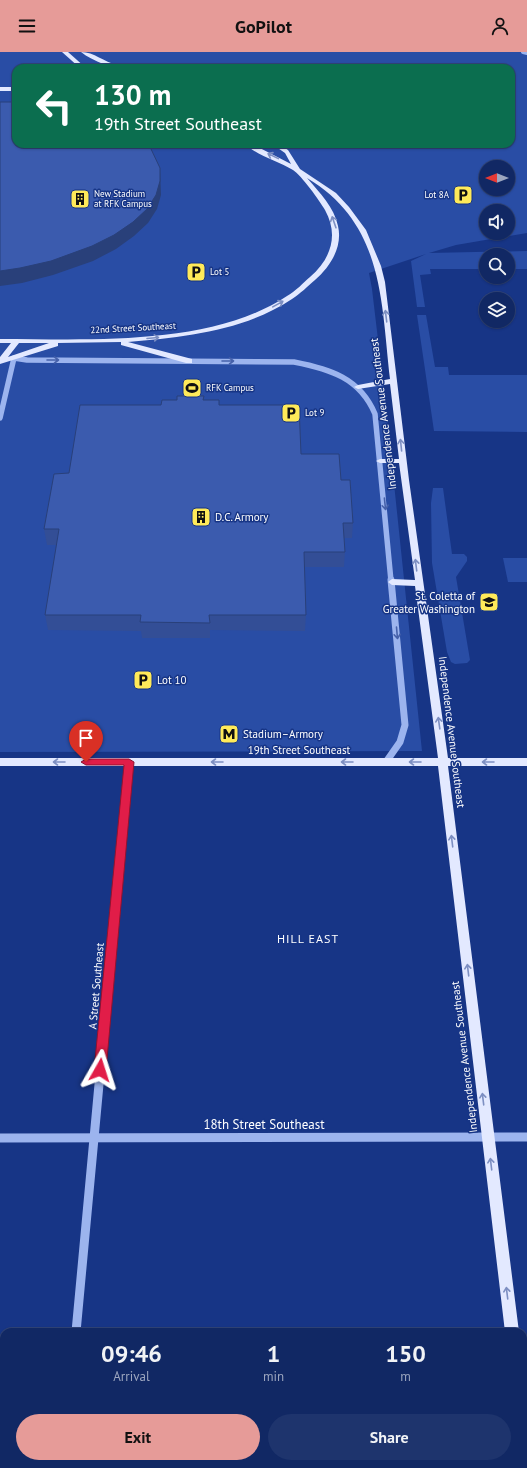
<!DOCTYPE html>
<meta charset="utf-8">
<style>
:root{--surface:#112864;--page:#1e346d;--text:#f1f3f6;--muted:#9ca6bf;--line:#304478;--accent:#e69b98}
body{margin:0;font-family:"PT Sans",sans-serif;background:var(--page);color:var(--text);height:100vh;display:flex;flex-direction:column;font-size:15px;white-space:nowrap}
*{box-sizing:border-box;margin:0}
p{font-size:13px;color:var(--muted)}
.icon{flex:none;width:22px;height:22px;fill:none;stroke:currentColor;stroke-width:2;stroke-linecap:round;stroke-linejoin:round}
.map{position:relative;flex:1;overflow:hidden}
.details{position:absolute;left:0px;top:1276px;width:527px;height:140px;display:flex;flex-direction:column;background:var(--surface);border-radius:12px 12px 0 0;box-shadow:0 1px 3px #0004,0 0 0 1px var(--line)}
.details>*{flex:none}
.hud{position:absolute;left:12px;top:12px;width:503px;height:84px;border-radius:12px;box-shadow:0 1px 3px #0004,0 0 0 1px var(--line);background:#0b6e4f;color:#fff;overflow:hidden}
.needle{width:26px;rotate:270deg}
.controls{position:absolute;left:479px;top:108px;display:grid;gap:8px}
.controls a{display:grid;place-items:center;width:36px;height:36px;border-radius:50%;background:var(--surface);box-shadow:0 1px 3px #0004,0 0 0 1px var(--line);font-size:20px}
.pin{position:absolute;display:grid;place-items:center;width:34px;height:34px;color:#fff;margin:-41px -17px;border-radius:50% 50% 50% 0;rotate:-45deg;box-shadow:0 0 4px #0007}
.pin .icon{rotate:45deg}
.me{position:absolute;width:44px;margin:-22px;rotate:6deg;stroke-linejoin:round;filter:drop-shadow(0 0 3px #0008)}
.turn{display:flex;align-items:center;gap:14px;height:84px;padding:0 16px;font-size:18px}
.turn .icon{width:52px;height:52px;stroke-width:2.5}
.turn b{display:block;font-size:28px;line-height:34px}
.eta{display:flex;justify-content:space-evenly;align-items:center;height:68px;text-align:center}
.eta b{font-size:24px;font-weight:800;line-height:28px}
.action{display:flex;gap:8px;margin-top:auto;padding:8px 16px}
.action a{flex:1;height:46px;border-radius:24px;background:var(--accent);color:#111;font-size:16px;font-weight:800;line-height:46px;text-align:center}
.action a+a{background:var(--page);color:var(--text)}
header{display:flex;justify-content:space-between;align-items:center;height:52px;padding:0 16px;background:var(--accent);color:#111;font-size:18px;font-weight:800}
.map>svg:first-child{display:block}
.green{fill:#294da5;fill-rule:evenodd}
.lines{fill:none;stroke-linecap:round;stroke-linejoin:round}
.minor-far3{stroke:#9cb4ee;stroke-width:4}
.minor-far2{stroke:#9cb4ee;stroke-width:5.5}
.minor-far1{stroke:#9cb4ee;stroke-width:7}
.minor{stroke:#9cb4ee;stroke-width:9}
.major{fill:#e3e9ff;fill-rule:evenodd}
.wall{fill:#334e96}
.shaded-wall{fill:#29407a}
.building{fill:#3b5bae;stroke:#29407a}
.oneway{stroke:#7d8fc2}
.oneway2{stroke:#4661aa}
.route{fill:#e11d48;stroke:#92132f}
.labels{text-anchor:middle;stroke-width:3;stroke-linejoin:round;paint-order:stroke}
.far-poi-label{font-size:9px;fill:#fff;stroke:#173586;text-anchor:start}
.far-street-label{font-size:9px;fill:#fff;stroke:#173586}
.street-label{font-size:11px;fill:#fff;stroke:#173586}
.poi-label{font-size:11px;fill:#fff;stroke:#173586;text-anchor:start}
.neighbourhood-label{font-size:12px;letter-spacing:1px;fill:#fff;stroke:#173586}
.near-street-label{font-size:13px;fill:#fff;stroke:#173586}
</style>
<header><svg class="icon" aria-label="menu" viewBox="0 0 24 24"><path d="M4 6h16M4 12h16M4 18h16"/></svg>GoPilot<svg class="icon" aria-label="person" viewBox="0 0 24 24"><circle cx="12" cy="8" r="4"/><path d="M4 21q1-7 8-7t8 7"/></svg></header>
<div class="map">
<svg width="527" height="1416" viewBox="0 0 527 1416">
<rect width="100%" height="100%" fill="#173586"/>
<g class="green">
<path d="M0,0H527V181L456,193L429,201L527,199V217H508V203H486V217H430L431,222L420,223L425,255H417L411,209L426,202L369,221L372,237L386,355L422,699L0,700ZM16,16H511V92H16ZM486,115H508V137H486ZM486,159H508V181H486Z"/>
<polygon points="417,263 426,263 435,315 448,315 449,323 527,323 527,380 434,379"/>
<polygon points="433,436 443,436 452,502 464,502 467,505 467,509 456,525 470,608 467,611 455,612 451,610 447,600 432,511 431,451"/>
<polygon points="503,506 527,506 527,530 508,530"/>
</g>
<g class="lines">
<polyline class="minor-far3" points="523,0 527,1"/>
<path class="minor-far2" d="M0,366L14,306L27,308L294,310C330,317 360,326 375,362L391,529"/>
<g class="minor-far1">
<polyline points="386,710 400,690 405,673 391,528"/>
<polyline points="110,915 129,710"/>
</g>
<g class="minor">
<polyline points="0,1086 527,1085"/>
<polyline points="76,1280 110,914"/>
<polyline points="63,1412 63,1416"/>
</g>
<g class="major">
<polygon points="62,0 68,0 86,16 80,16"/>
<path d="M81,0C94,0 104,10 117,13C125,14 138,11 145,15C127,22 96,12 81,0Z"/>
<rect x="0" y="35" width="16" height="4"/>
<path d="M245,92H252L291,112L285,101L272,92H279L288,98L300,117L336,141L349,155L366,178L381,214L385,230L409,428L448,706H527V714H448L519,1280H505L438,714H0V706H438L415,534L392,533L388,530L392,527L415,528L399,411H380L376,409L380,407H399L390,332L358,337L354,335L358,333L390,327C381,249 384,172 307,126C320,141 334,155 338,174C343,195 330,215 315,228C308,234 300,242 292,247C244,279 184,285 128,290L192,307V311H186L121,293V290L58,291V294L0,312V305L11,291H0V287C88,287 210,295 287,244C296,239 303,231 310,225C331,207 339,183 325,158C320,149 301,123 293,118C278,109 258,104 245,92ZM19,291H49L8,305Z"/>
<polygon points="523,1368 527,1369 527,1415 521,1412 523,1412"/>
</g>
</g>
<polygon class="wall" points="204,344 204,348 219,348 219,353 301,402 341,428 353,471 352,486 344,486 345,500 344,515 304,515 306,563 305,579 210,578 210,586 142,586 141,579 48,578 45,563 57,493 47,493 44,477 69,421 161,353 177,348"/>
<polygon class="shaded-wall" points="160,116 161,143 157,157 148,171 134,184 116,197 93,209 53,223 22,231 0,234 0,219"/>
<g class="building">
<polygon points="0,50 16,50 16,92 146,92 151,97 160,116 160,129 156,143 147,157 133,170 114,183 92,194 51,209 20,216 0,219"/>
<polygon points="177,344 204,344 203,348 219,348 219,353 299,353 301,402 339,402 341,428 350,428 353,471 343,471 345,500 304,500 306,563 209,563 210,571 140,570 141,563 45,563 59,477 44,477 54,422 69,421 80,353 161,353 162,348 177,348"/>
</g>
<defs><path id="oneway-shaft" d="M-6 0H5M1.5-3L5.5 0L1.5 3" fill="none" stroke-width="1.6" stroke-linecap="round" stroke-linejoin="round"/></defs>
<g class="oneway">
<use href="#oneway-shaft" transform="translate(273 104) rotate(-154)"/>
<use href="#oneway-shaft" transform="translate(334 170) rotate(-109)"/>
<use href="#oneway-shaft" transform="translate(278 252) rotate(-29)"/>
<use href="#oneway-shaft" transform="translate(386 264) rotate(-97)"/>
<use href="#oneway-shaft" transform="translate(153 286) rotate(-5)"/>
<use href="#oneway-shaft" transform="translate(401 393) rotate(-96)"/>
<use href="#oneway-shaft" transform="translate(416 513) rotate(-97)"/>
<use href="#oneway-shaft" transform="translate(439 671) rotate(-98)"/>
<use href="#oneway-shaft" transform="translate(59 710) rotate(180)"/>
<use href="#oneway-shaft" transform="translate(217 710) rotate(180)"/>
<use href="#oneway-shaft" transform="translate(347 710) rotate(180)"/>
<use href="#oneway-shaft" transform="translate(415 710) rotate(180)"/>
<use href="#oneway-shaft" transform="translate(488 710) rotate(180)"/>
<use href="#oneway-shaft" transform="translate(452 789) rotate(-97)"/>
<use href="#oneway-shaft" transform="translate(468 918) rotate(-97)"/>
<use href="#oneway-shaft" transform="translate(483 1047) rotate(-97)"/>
<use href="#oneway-shaft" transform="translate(491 1112) rotate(-97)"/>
<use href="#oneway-shaft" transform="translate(507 1241) rotate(-97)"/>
</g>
<g class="oneway2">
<use href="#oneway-shaft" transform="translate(53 308)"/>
<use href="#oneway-shaft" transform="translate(228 309)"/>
<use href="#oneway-shaft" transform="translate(385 452) rotate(84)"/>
<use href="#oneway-shaft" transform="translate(397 581) rotate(85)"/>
</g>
<polygon class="route" points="86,707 129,707 134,710 106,1018 104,1022 100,1023 96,1022 94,1018 124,713 86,713 81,710"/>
<defs>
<symbol id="parking-square" viewBox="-11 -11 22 22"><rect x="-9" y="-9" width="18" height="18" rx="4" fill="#ffea59" stroke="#173586"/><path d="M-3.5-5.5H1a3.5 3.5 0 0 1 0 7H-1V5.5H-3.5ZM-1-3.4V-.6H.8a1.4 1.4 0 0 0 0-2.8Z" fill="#111"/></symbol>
<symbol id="building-square" viewBox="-11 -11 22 22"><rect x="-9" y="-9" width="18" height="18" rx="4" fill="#ffea59" stroke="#173586"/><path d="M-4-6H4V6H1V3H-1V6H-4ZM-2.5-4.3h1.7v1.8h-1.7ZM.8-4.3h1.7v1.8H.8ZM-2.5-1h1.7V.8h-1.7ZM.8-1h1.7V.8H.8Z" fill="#111"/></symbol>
<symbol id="stadium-square" viewBox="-11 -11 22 22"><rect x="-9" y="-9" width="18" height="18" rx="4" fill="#ffea59" stroke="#173586"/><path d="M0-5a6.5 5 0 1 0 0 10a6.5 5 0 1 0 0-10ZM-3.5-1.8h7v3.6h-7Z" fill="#111"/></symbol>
<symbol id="school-square" viewBox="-11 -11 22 22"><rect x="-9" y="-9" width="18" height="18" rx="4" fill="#ffea59" stroke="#173586"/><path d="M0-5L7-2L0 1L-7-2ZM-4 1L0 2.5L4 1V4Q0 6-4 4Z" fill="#111"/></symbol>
<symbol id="metro-square" viewBox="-11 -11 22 22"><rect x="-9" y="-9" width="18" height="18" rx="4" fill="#ffea59" stroke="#173586"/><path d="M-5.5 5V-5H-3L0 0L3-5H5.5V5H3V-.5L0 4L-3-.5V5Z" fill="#111"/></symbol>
</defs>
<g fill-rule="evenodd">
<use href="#parking-square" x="452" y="132" width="22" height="22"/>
<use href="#building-square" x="69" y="136" width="22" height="22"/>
<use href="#parking-square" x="185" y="209" width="22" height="22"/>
<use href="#stadium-square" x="181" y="325" width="22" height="22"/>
<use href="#parking-square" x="280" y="350" width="22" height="22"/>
<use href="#building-square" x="190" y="454" width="22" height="22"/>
<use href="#school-square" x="478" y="539" width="22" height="22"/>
<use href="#parking-square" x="132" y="617" width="22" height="22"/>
<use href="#metro-square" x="218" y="671" width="22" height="22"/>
</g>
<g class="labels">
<g class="far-poi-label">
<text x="94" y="145">New Stadium<tspan x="94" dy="10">at RFK Campus</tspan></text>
<text x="449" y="146" text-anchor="end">Lot 8A</text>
<text x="210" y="223">Lot 5</text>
<text x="206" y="339">RFK Campus</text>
<text x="305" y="364">Lot 9</text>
</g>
<g class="far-street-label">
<text transform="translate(133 276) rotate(-3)" y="3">22nd Street Southeast</text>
</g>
<g class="street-label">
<text transform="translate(383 362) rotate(-97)" y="4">Independence Avenue Southeast</text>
<text transform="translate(452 680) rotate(83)" y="4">Independence Avenue Southeast</text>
<text x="299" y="702">19th Street Southeast</text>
<text transform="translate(96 934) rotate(-85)" y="4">A Street Southeast</text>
<text transform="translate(464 1005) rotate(-97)" y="4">Independence Avenue Southeast</text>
</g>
<g class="poi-label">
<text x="215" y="469">D.C. Armory</text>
<text x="475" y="548" text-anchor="end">St. Coletta of<tspan x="475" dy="13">Greater Washington</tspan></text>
<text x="157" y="632">Lot 10</text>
<text x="243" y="686">Stadium–Armory</text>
</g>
<g class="neighbourhood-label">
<text x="308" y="891">HILL EAST</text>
</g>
<g class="near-street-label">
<text x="264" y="1077">18th Street Southeast</text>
</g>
</g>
</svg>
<div class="controls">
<a><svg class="needle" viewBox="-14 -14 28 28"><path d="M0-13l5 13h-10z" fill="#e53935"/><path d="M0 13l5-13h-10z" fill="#9ca6bf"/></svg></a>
<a><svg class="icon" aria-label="sound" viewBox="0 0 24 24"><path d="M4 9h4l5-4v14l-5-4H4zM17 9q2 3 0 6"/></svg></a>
<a><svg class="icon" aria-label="search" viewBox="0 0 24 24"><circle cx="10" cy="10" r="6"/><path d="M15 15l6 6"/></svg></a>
<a><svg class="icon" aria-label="layers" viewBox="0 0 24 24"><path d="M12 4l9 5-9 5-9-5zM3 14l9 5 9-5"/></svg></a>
</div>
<div class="pin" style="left:86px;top:710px;background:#d93025"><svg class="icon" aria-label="arrive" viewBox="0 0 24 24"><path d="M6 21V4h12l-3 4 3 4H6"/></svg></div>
<svg class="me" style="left:100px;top:1018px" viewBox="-20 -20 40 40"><path d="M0-17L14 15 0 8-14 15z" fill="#e11d48" stroke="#fff" stroke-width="4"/></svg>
<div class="hud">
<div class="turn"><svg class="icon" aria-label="left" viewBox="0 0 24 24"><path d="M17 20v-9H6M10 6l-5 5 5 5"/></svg><div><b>130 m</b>19th Street Southeast</div></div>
</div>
<section class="details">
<div class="eta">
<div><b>09:46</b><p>Arrival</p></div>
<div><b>1</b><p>min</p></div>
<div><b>150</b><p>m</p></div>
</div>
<div class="action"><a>Exit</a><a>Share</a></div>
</section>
</div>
